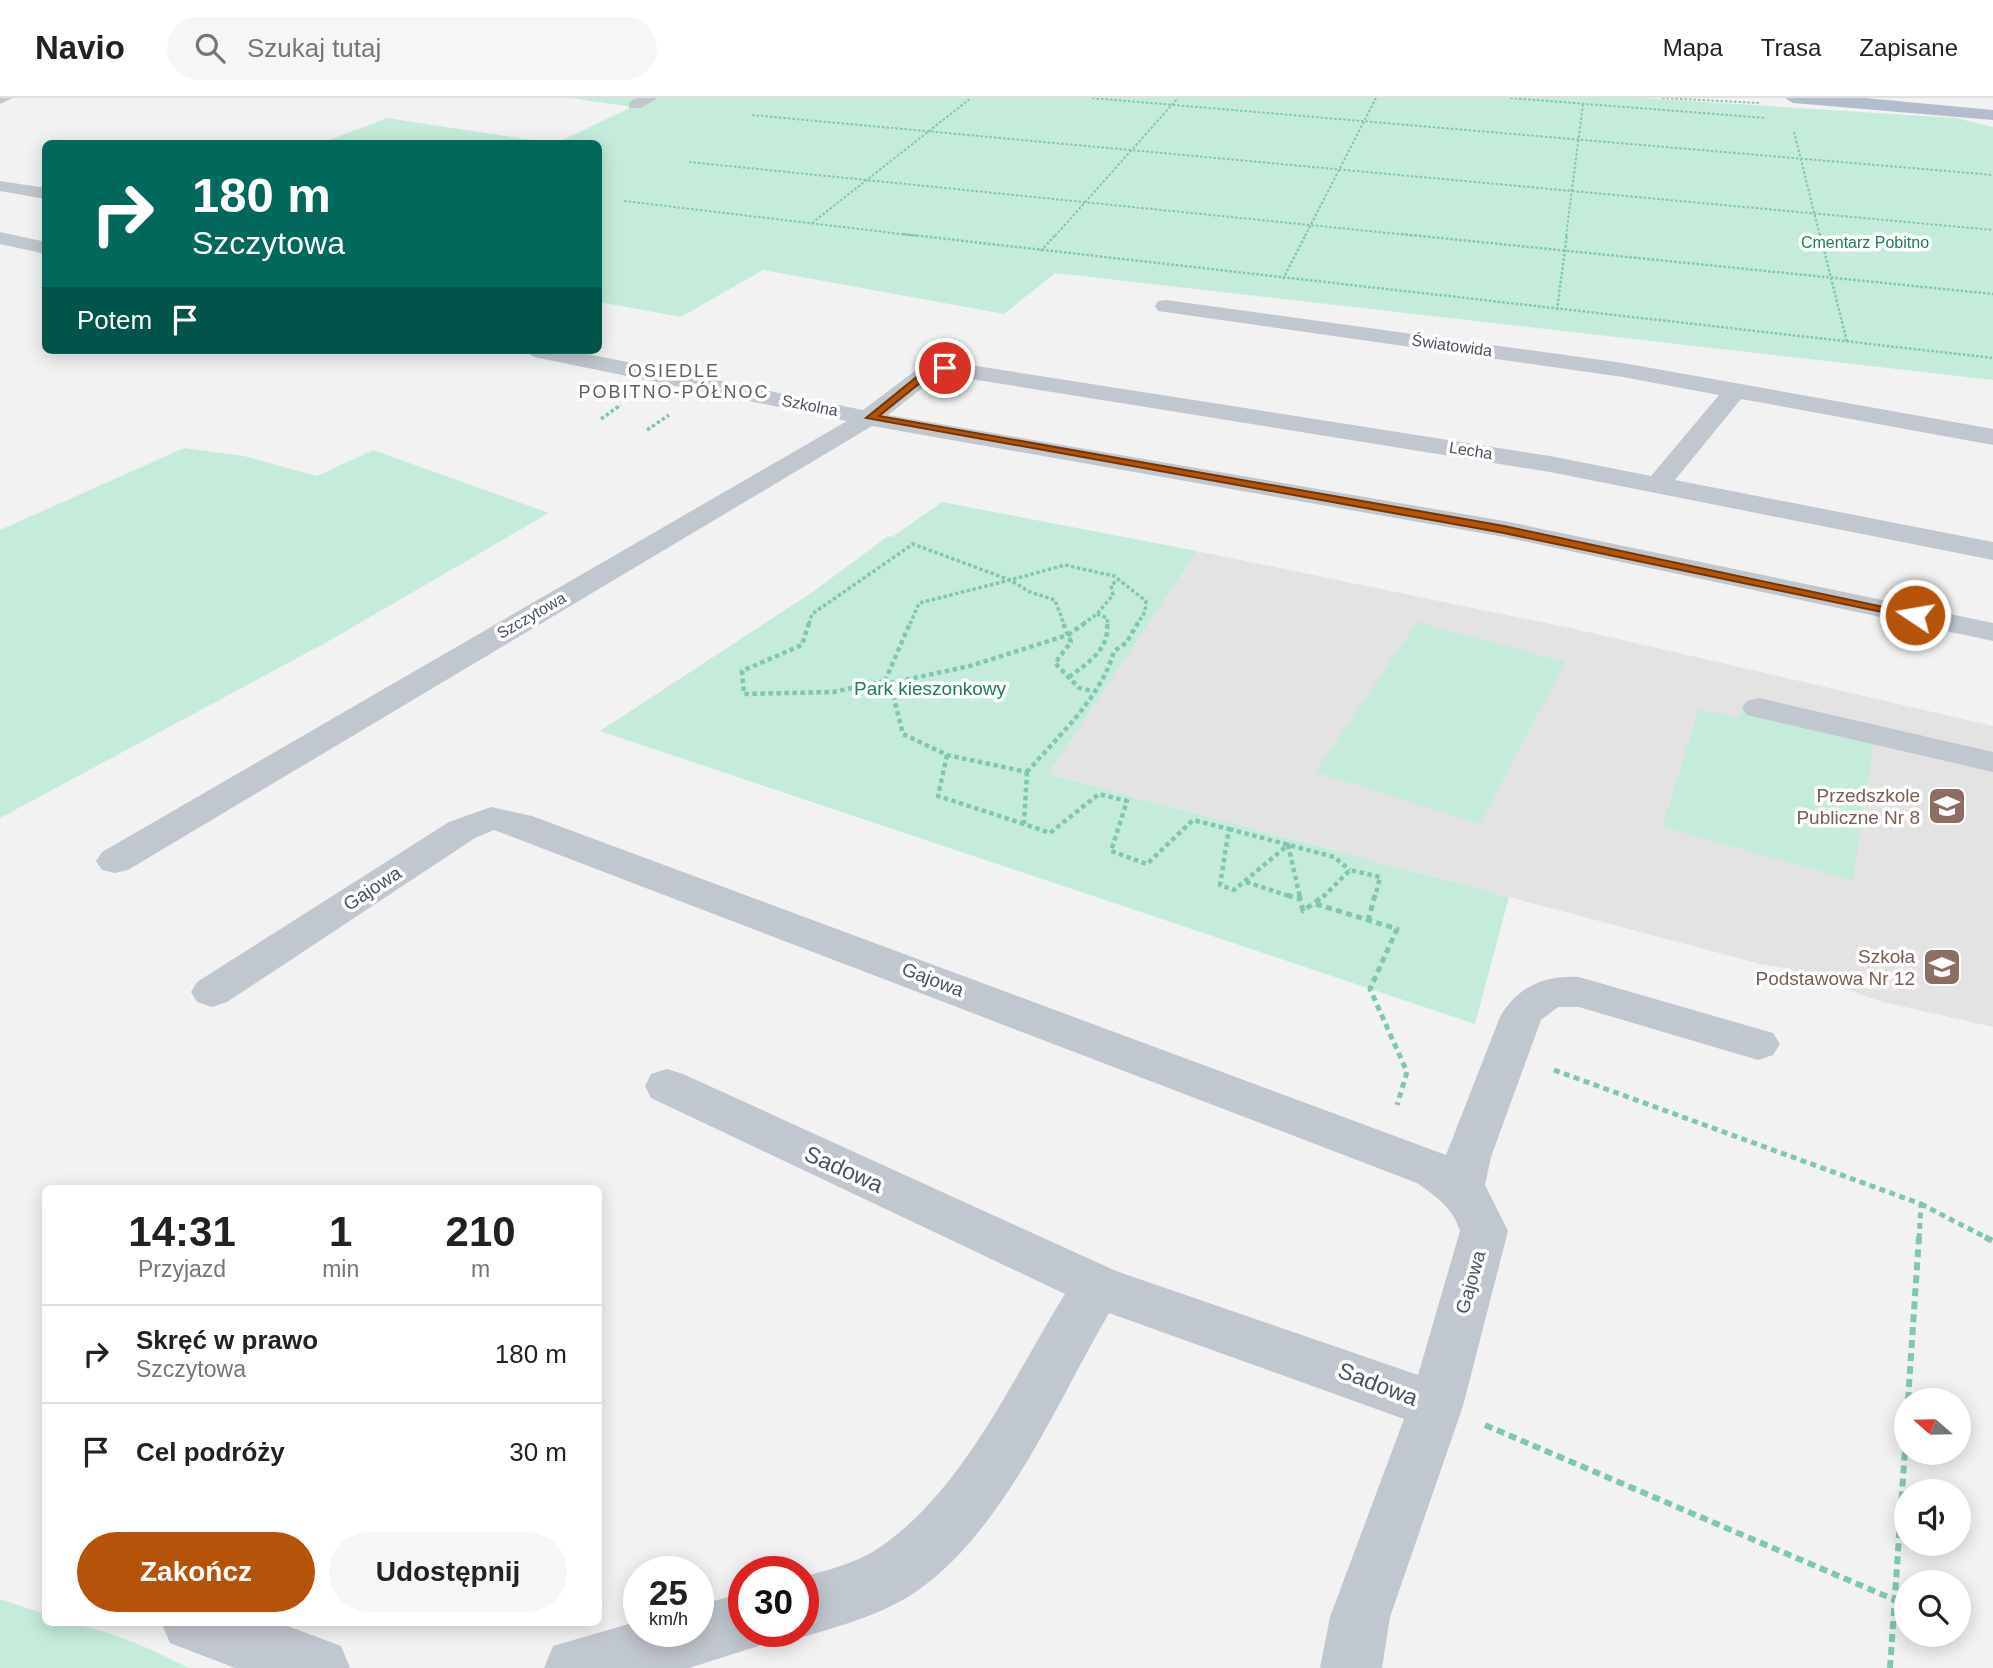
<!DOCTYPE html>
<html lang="pl">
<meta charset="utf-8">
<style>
:root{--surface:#fff;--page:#f6f6f6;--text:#222;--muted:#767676;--line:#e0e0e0;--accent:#b45309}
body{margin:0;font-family:Arial,sans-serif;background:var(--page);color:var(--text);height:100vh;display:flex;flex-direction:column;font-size:26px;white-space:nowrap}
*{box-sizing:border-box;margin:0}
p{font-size:23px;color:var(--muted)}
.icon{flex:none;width:38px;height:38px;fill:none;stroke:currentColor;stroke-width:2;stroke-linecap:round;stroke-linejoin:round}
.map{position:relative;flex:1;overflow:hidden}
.side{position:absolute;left:42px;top:1087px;width:560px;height:441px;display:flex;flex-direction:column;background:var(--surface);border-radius:10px;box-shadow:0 4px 18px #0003}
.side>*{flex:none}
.top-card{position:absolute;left:42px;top:42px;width:560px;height:214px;border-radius:10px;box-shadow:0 4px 18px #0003;background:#00695c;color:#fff;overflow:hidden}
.needle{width:46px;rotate:290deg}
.buttons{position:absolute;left:1894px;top:1290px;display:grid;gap:14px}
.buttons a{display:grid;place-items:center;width:77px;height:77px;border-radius:50%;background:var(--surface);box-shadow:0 4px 18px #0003;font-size:35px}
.speed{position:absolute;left:623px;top:1458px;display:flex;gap:14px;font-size:35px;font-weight:700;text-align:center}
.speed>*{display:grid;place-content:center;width:91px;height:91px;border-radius:50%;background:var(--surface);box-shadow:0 4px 18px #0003;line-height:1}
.speed small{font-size:18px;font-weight:400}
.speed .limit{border:10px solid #d22;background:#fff;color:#111}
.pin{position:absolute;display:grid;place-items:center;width:60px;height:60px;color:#fff;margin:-30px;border:4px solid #fff;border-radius:50%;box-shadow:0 2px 7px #0007}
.me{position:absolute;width:77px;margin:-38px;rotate:282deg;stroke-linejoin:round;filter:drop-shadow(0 0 5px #0008)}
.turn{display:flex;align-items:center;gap:24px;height:147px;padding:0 35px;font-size:32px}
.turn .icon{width:91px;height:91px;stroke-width:2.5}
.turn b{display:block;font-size:49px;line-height:60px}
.then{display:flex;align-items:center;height:66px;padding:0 35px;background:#0003;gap:14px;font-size:26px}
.eta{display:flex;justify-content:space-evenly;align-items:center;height:119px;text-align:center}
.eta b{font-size:42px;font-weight:800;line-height:49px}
.action{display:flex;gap:14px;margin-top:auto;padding:14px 35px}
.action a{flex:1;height:80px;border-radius:42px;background:var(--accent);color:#fff;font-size:28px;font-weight:800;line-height:80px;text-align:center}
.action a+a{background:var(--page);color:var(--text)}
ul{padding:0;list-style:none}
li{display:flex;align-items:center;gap:21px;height:98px;padding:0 35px;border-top:2px solid var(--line)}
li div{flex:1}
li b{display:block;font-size:26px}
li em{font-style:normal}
header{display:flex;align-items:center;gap:42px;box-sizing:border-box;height:98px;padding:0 35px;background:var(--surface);border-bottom:2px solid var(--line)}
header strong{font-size:33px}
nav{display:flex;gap:38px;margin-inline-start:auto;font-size:24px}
.search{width:490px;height:63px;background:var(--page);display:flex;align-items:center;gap:18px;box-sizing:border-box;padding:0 24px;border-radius:38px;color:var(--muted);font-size:26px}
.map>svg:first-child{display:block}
.education{fill:#e4e3e3}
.green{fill:#c5ecda}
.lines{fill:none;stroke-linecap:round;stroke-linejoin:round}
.path-far5{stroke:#80c7af;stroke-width:2;stroke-dasharray:2.5 2;stroke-linecap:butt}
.path-far4{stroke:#80c7af;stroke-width:2.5;stroke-dasharray:2.5 2;stroke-linecap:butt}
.path-far3{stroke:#80c7af;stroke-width:3.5;stroke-dasharray:3.5 2.5;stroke-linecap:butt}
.path-far2{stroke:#80c7af;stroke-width:4.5;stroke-dasharray:4.5 3.5;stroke-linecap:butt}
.path-far1{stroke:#80c7af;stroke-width:5;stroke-dasharray:6 4.5;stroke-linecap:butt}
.path{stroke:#80c7af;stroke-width:6;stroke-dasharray:8 5;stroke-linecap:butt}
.minor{fill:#c1c7ce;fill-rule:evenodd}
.major{fill:#b4bdcd;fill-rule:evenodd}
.route{fill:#b45309;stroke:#753606;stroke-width:2}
.labels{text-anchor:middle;stroke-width:7;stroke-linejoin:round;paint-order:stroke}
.far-park-label{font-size:16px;fill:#217a5b;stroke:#fff}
.far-street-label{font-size:16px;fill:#4b525d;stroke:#fff}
.far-neighbourhood-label{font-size:18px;letter-spacing:2px;fill:#5e6166;stroke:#fff}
.park-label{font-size:19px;fill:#217a5b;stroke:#fff}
.education-label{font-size:19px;fill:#785e54;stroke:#fff;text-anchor:end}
.street-label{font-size:19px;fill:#4b525d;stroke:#fff}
.near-street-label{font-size:23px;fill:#4b525d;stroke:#fff}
</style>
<header>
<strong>Navio</strong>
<div class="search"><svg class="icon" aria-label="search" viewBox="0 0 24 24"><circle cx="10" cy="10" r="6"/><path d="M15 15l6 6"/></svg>Szukaj tutaj</div>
<nav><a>Mapa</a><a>Trasa</a><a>Zapisane</a></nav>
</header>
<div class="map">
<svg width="1993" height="1570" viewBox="0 0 1993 1570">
<rect width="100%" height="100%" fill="#f3f2f2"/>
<polygon class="education" points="1197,453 1575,531 1993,628 1993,929 1883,904 1784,870 1760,866 1048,676"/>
<g class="green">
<polygon points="570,0 1643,0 1956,20 1993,29 1993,282 1055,175 1004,216 763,172 681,219 599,204 598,46 554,46 632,9"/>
<polygon points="387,20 551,45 321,45"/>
<polygon points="184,350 244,358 317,378 373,352 549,415 327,544 0,720 0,432"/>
<polygon points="942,404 1197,453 1048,676 1509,799 1475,926 600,633 814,493 888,438 892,439"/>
<polygon points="1417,524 1565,564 1480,726 1315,674"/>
<polygon points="1743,609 1874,642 1853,782 1662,729 1699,611 1738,620"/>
<path d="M0,1501L45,1516L46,1524C95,1524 144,1548 189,1570H0Z"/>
</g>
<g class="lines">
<g class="path-far5">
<polyline points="1092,0 1993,77"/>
<polyline points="1510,0 1766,20"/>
<polyline points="1662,0 1759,5"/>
<polyline points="752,17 1993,132"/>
<polyline points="1794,34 1820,138"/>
<polyline points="689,64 1418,138"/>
<polyline points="624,103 918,138"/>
<polyline points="812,125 971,0"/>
<polyline points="1055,138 1178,0"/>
<polyline points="1305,138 1376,0"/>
<polyline points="1566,138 1583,6"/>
</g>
<g class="path-far4">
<polyline points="903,136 1993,260"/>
<polyline points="1401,136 1993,196"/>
<polyline points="1820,136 1847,244"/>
<polyline points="1041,153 1056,136"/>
<polyline points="1283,181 1306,136"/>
<polyline points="1557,212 1567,136"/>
<polyline points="617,310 621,307"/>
</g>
<g class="path-far3">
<polyline points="601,321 619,308"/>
<polyline points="647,332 669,317"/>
<polyline points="1097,516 1107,520 1108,526"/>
<polyline points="809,526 812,516 913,446 1010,482 1065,467 1114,478 1146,503 1145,514 1137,526"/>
<polyline points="910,526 919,505 1010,482 1030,494 1055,502 1064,526"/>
<polyline points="1083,526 1097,516 1113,497 1111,487 1118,482"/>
</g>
<g class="path-far2">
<polyline points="809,525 802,547 742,573 744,596 833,594 885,583 890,585 903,636 947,657 1027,674"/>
<polyline points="1085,525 1068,537 1071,544 1055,565 1079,590 1093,593"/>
<path d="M1069,579C1088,565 1110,551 1107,525"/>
<polyline points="885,583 910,525"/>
<polyline points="890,585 970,568 1068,537 1063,525"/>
<polyline points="947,657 938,698 1024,726"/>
<polyline points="1027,674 1024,726 1050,735 1099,696 1127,703 1111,753 1147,766 1193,722 1229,731 1220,787 1234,792 1288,747 1300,799"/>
<path d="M1027,674C1058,638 1101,600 1114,553L1126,545L1138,525"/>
<polyline points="1229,731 1334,759 1350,772"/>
<polyline points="1246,784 1292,799"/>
<polyline points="1323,799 1350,772 1380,779 1375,799"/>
</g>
<g class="path-far1">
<polyline points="1287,797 1300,801"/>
<polyline points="1299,797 1303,813 1325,797"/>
<polyline points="1316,806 1397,831 1370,891 1407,974 1397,1007"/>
<polyline points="1368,823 1375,797"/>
<polyline points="1554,972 1921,1106 1919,1141"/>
<polyline points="1921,1106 1989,1141"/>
</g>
<g class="path">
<polyline points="1985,1139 1993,1143"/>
<polyline points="1908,1302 1919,1139"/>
<polyline points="1485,1327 1895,1502"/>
<polyline points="1890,1570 1906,1337"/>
</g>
<g class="minor">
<polygon points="0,0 13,0 0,6"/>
<polygon points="637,0 658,0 641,10 629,10 629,4"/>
<polygon points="0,83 46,90 46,101 0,93"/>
<polygon points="0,134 46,144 46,156 0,146"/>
<polygon points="1166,202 1623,265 1993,331 1993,347 1741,301 1675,382 1993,444 1993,462 1550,374 946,277 935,280 888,317 1504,423 1993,525 1993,543 1504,439 872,328 128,772 115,775 102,772 96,763 102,754 847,323 534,259 523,252 568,252 863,312 919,270 945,263 1550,358 1651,378 1719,297 1623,279 1158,213 1155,208 1158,203"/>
<polygon points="1759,600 1993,654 1993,674 1747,617 1742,610 1747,603"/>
<path d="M491,709L532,718L1446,1057L1500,919C1517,889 1544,877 1579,879L1773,935L1780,946L1773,957L1758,962L1579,909H1558L1541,922L1491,1059L1485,1087L1508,1133L1463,1308L1390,1519L1382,1570H1320L1330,1519L1404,1321L1109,1215C1056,1306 1005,1431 917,1493C884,1516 840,1528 803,1539L789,1533H803V1479C827,1472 853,1466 874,1453C961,1398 1012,1281 1065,1196L651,1000L645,988L651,976L667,971L683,976L1116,1173L1418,1277L1460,1133C1453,1110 1437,1099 1417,1085L494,732L475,740L227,904L212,909L197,904L191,894L197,884L449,724Z"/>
<polygon points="744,1495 744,1533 771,1533 765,1546 689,1570 544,1570 553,1548 639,1523 639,1533 698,1533 698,1507"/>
<polygon points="161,1524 277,1524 341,1548 350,1570 235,1570 170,1545"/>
</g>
<polygon class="major" points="1785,0 1865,0 1993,12 1993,22 1793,5"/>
</g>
<polygon class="route" points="945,267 949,272 930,277 879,318 1504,428 1921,517 1915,521 1504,435 866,320 924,273"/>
<defs>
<symbol id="school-square" viewBox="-11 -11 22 22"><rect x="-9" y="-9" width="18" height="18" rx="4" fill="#8d6e63" stroke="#fff"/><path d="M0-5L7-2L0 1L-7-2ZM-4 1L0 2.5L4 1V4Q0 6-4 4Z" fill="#fff"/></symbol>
</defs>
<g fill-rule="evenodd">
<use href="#school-square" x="1925" y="686" width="44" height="44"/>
<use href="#school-square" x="1920" y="847" width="44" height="44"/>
</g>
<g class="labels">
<g class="far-park-label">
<text x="1865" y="150">Cmentarz Pobitno</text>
</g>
<g class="far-street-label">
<text transform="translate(1452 247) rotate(8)" y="6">Światowida</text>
<text transform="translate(810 307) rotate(11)" y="6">Szkolna</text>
<text transform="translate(1471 352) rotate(9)" y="6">Lecha</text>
<text transform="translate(531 517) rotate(-30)" y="6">Szczytowa</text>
</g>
<g class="far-neighbourhood-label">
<text x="674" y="279">OSIEDLE<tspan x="674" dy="21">POBITNO-PÓŁNOC</tspan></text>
</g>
<g class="park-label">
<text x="930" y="597">Park kieszonkowy</text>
</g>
<g class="education-label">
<text x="1920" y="704">Przedszkole<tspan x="1920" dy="22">Publiczne Nr 8</tspan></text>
<text x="1915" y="865">Szkoła<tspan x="1915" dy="22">Podstawowa Nr 12</tspan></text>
</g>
<g class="street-label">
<text transform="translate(372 790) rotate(-33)" y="7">Gajowa</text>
<text transform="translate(933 881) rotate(21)" y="7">Gajowa</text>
<text transform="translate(1470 1184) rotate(-74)" y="7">Gajowa</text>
</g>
<g class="near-street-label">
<text transform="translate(844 1071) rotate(24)" y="8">Sadowa</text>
<text transform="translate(1378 1286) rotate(21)" y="8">Sadowa</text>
</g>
</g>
</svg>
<div class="buttons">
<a><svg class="needle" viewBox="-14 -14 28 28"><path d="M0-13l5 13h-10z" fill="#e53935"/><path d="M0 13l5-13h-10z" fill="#767676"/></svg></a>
<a><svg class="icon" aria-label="sound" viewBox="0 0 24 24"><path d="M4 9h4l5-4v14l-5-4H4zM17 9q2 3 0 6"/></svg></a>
<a><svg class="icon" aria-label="search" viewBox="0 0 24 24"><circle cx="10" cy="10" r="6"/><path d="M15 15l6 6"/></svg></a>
</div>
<div class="speed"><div>25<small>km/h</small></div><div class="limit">30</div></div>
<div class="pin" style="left:945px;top:270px;background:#d93025"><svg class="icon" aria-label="arrive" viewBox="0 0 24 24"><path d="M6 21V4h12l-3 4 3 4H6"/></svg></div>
<svg class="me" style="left:1915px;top:517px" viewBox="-20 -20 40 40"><circle r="17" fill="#b45309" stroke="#fff" stroke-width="3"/><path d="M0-11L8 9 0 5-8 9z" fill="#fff"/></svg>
<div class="top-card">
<div class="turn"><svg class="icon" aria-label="right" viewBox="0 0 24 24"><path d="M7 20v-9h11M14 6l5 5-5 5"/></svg><div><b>180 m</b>Szczytowa</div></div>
<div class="then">Potem<svg class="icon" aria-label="arrive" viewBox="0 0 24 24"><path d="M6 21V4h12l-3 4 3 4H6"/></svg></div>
</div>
<section class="side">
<div class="eta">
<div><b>14:31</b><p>Przyjazd</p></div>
<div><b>1</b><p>min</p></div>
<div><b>210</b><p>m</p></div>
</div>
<ul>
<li><svg class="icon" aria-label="right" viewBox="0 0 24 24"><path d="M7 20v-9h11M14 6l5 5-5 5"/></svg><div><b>Skręć w prawo</b><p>Szczytowa</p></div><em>180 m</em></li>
<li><svg class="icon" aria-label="arrive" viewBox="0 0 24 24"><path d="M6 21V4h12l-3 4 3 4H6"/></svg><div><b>Cel podróży</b></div><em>30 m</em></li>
</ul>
<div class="action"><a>Zakończ</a><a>Udostępnij</a></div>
</section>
</div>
